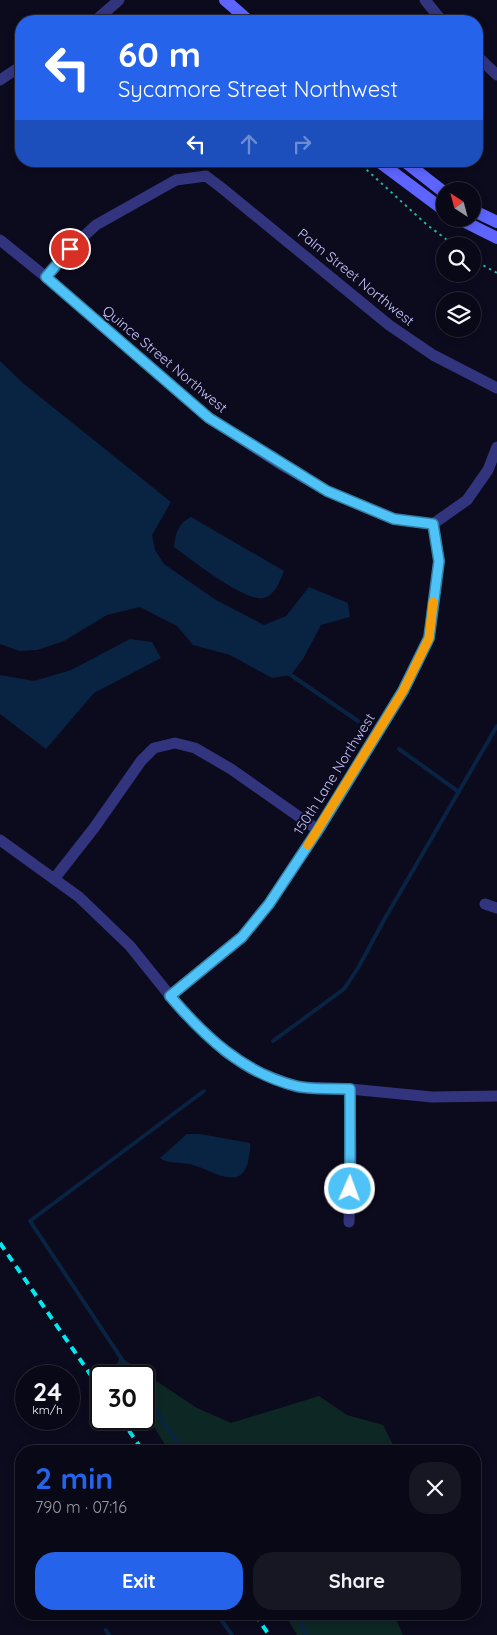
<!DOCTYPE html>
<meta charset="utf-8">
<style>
:root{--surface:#090816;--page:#171623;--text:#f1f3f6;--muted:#999aa1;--line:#292935;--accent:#2563eb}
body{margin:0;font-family:Quicksand,sans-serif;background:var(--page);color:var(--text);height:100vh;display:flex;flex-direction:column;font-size:19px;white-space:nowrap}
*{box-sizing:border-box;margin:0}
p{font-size:16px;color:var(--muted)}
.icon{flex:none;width:28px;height:28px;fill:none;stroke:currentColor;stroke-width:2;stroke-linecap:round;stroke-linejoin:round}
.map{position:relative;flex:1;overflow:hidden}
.side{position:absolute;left:15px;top:1445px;width:466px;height:175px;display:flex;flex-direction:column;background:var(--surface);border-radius:20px;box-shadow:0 2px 8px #0003,0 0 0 1px var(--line)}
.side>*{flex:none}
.guide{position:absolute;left:15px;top:15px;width:468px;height:152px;border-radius:20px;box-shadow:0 2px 8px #0003,0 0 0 1px var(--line);background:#2563eb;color:#fff;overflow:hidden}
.needle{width:32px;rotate:324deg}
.fabs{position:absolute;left:436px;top:182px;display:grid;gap:10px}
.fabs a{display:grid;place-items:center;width:45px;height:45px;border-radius:50%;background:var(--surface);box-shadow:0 2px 8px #0003,0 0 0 1px var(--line);font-size:25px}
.speed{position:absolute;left:15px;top:1365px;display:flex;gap:10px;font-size:25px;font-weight:700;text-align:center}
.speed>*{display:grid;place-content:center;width:65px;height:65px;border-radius:50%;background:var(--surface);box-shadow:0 2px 8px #0003,0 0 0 1px var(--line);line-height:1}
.speed small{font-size:12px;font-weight:400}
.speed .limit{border:2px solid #111;border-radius:8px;background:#fff;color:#111}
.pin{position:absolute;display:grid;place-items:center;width:42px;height:42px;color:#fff;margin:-21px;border:2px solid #fff;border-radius:50%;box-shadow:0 1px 5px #0007}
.me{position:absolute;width:55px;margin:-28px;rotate:2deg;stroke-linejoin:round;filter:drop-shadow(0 0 4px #0008)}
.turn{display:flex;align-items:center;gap:18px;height:105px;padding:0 20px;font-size:22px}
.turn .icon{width:65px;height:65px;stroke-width:2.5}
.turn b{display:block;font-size:35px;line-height:42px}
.lanes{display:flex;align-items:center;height:48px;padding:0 20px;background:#0003;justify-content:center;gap:25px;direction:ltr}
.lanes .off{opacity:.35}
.round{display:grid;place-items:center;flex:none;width:52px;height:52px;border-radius:20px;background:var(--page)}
.summary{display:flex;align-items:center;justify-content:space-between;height:85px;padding:0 20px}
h1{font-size:30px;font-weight:700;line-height:38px;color:var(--accent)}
.cta{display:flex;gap:10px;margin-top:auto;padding:10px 20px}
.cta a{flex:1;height:58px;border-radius:20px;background:var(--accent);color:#fff;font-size:20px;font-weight:700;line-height:58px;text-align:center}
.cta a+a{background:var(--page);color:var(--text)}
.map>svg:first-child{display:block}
.green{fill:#0d2724}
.water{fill:#092342}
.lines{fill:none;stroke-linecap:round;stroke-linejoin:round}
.stream{stroke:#092342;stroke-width:4}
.path{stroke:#26b3a0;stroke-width:2;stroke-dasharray:2.5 4;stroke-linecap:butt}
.street{stroke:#32357e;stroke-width:11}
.secondary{stroke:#5d64ff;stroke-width:12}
.rail{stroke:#00eaf1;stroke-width:4;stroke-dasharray:8 6;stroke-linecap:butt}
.route-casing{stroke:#337fa1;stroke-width:12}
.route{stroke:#4fc3f7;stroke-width:9}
.slow{stroke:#f59e0b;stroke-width:9}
.labels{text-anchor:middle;stroke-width:4;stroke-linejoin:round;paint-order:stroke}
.street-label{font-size:14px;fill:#c8c6ff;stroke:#0c0a1d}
</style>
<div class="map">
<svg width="497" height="1635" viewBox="0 0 497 1635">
<rect width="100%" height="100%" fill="#0c0a1d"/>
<g class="green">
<polygon points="120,1357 197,1408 231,1423 319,1396 347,1415 383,1425 396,1451 169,1451 144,1411 144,1376 121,1376 115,1368"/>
<polygon points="285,1614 394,1614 403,1635 297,1635"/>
</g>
<g class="water">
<polygon points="0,361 24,384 171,502 152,535 155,550 164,564 216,600 264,625 286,616 309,587 348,603 350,617 321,625 303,659 291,675 272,678 230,655 193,645 177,626 140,607 107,615 64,641 37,650 19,651 0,644"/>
<path d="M191,517L284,571C280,581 275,595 264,598C246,603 189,558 174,547C176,532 178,524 191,517Z"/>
<polygon points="130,639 152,642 161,658 94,693 46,749 0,714 0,675 34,681 71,670"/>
<path d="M187,1134H200L250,1143C251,1149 249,1155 248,1162C240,1194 208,1167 189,1164C180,1162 167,1164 160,1158Z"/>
</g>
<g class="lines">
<g class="stream">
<polyline points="288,673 358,721"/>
<polyline points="399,749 459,792"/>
<polyline points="273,1041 344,989 358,968 384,920 497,726"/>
<polyline points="133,1376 30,1221 204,1091"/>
<polyline points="144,1393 183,1451"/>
<polyline points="217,1614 232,1635"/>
<polyline points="297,1614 306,1635"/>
<polyline points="106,1630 109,1635"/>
</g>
<g class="path">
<polyline points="357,161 426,224 455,246"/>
<polyline points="472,259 497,273"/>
</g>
<g class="street">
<polyline points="425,0 442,21"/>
<polyline points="95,21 119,0"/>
<polyline points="476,55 497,75"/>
<polyline points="0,80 21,66"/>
<polyline points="0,240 46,277 209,418 280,464 327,491 393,519 433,524"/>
<polyline points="46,277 70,249 96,225 176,180 206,176 223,189 389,325 433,355 497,388"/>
<polyline points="433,524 467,500 488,470 497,447"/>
<polyline points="0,840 79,897 130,946 183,1012 227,1053 258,1072 297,1087 350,1089 432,1097 497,1096"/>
<polyline points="54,879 94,828 141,761 154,748 175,743 195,748 231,769 318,830"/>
<polyline points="485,904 497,908"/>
<polyline points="169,996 242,937 269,904 318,830 403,691 429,638 439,561 433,524"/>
<polyline points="349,1222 351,1157 350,1089"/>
</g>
<g class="secondary">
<polyline points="225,0 249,21"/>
<polyline points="378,161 445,211"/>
<polyline points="404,161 445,193"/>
<polyline points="472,210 497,222"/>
<polyline points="459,219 497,238"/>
</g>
<g class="rail">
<polyline points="0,1243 101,1390"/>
<polyline points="121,1419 143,1451"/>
<polyline points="255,1614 269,1635"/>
</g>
</g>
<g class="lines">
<defs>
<path id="route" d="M70,249L46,277L209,418L238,436L327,491L394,519L433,524L439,561L429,638L403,691L318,830L269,904L242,937L170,996C204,1036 243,1073 296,1086C311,1090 334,1088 350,1089V1189"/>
</defs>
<use href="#route" class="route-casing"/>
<use href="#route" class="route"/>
<polyline class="slow" points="308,845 403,691 429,638 433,602"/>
</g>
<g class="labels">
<g class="street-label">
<text transform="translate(356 277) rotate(39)" y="5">Palm Street Northwest</text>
<text transform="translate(165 359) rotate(40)" y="5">Quince Street Northwest</text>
<text transform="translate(334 774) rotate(-58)" y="5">150th Lane Northwest</text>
</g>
</g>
</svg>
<div class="fabs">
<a><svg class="needle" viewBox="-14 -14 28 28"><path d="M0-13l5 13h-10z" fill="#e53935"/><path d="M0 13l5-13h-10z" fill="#999aa1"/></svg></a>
<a><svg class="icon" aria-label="search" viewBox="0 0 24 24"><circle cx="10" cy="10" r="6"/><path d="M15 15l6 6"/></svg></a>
<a><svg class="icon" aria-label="layers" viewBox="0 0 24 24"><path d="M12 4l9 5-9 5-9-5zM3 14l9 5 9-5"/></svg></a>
</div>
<div class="speed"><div>24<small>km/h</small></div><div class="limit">30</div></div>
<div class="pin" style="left:70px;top:249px;background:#d93025"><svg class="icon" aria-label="arrive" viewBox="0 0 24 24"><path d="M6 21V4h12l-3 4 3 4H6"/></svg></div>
<svg class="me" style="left:350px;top:1189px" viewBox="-20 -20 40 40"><circle r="17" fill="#4fc3f7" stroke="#fff" stroke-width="3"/><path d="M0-11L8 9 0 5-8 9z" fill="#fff"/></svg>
<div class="guide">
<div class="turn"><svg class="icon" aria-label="left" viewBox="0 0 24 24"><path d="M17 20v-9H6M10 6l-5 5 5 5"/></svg><div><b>60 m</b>Sycamore Street Northwest</div></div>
<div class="lanes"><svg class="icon" aria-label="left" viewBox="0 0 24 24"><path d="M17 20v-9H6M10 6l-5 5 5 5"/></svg><svg class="icon off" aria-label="ahead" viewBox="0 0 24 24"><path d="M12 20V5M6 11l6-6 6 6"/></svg><svg class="icon off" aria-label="right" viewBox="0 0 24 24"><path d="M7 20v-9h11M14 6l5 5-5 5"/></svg></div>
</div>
<section class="side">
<div class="summary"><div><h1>2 min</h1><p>790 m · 07:16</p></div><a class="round"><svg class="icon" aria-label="close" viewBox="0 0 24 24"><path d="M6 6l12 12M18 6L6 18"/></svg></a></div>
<div class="cta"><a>Exit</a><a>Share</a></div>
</section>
</div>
